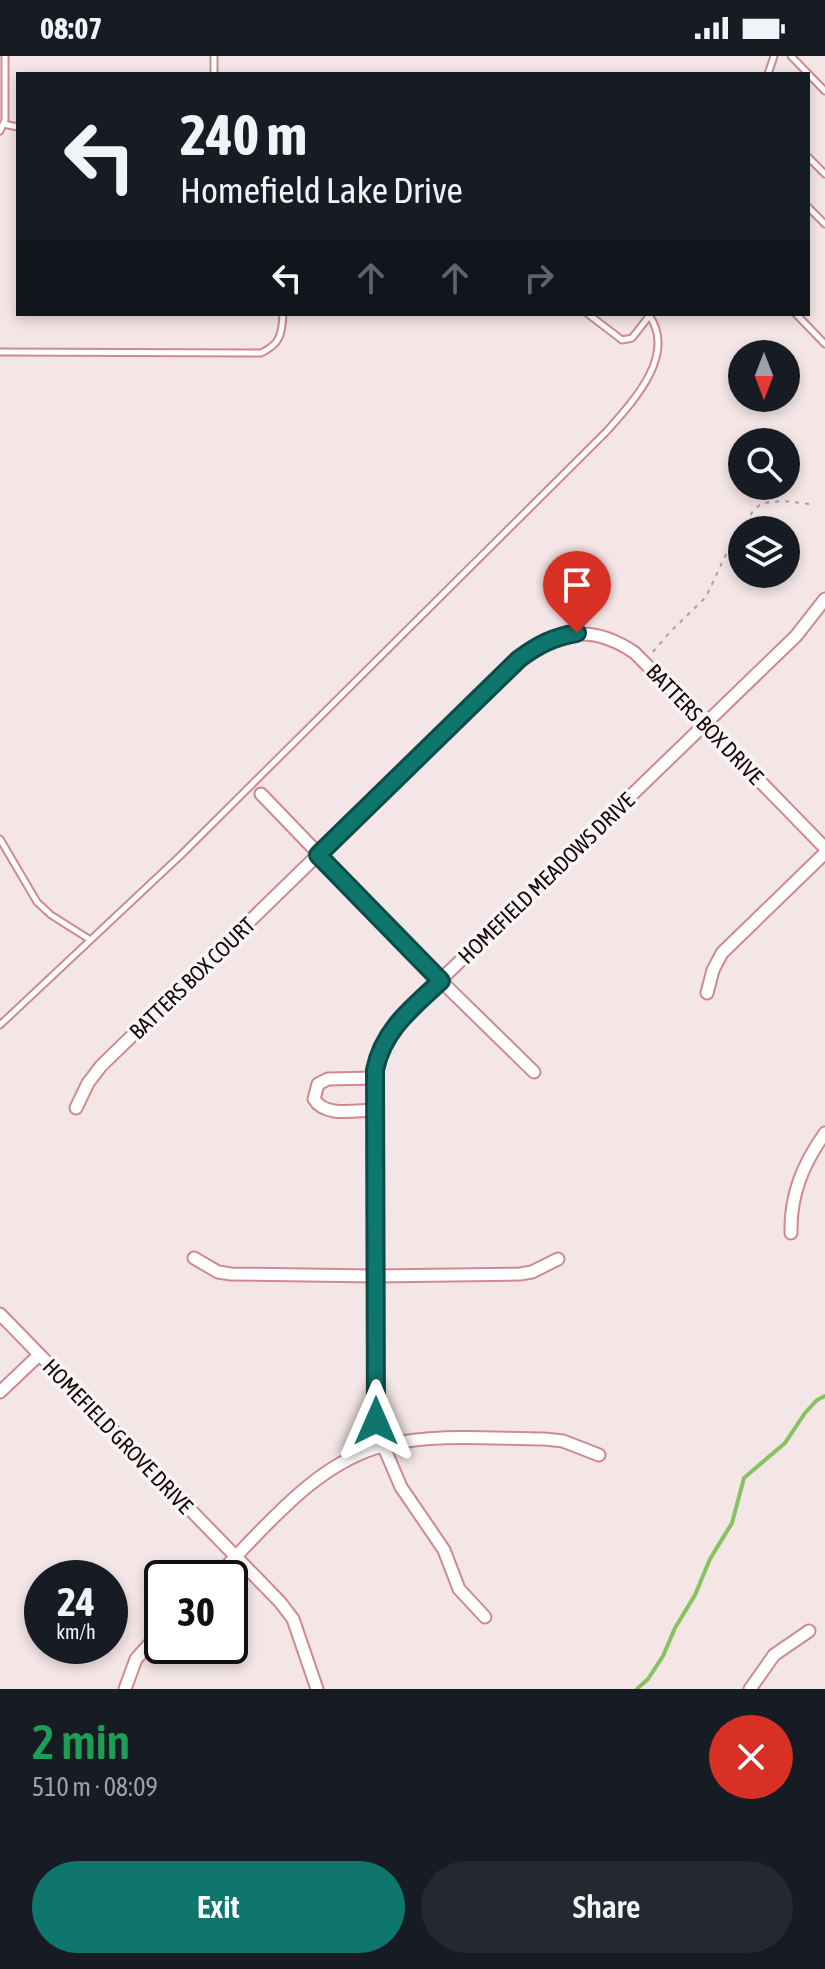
<!DOCTYPE html>
<meta charset="utf-8">
<style>
:root{--surface:#171b24;--page:#242831;--text:#f1f3f6;--muted:#9ea1a6;--accent:#0f766e}
body{margin:0;font-family:"Asap Condensed",sans-serif;background:var(--page);color:var(--text);height:100vh;display:flex;flex-direction:column;font-size:30px;white-space:nowrap}
*{box-sizing:border-box;margin:0}
p{font-size:26px;color:var(--muted)}
.icon{flex:none;width:44px;height:44px;fill:none;stroke:currentColor;stroke-width:2;stroke-linecap:round;stroke-linejoin:round}
.map{position:relative;height:1633px;overflow:hidden}
.panel{display:flex;flex-direction:column;background:var(--surface);flex:1}
.panel>*{flex:none}
.hud{position:absolute;left:16px;top:16px;width:794px;height:244px;border-radius:0px;box-shadow:0 4px 12px #0003;background:#171b24;color:var(--text);overflow:hidden}
.needle{width:52px;rotate:180deg}
.tools{position:absolute;left:728px;top:284px;display:grid;gap:16px}
.tools a{display:grid;place-items:center;width:72px;height:72px;border-radius:50%;background:var(--surface);box-shadow:0 4px 12px #0003;font-size:40px}
.speed{position:absolute;left:24px;top:1504px;display:flex;gap:16px;font-size:40px;font-weight:700;text-align:center}
.speed>*{display:grid;place-content:center;width:104px;height:104px;border-radius:50%;background:var(--surface);box-shadow:0 4px 12px #0003;line-height:1}
.speed small{font-size:20px;font-weight:400}
.speed .limit{border:4px solid #111;border-radius:12px;background:#fff;color:#111}
.pin{position:absolute;display:grid;place-items:center;width:68px;height:68px;color:#fff;margin:-82px -34px;border-radius:50% 50% 50% 0;rotate:-45deg;box-shadow:0 0 8px #0007}
.pin .icon{rotate:45deg}
.me{position:absolute;width:88px;margin:-44px;rotate:0deg;stroke-linejoin:round;filter:drop-shadow(0 0 6px #0008)}
.turn{display:flex;align-items:center;gap:28px;height:168px;padding:0 32px;font-size:36px}
.turn .icon{width:104px;height:104px;stroke-width:2.5}
.turn b{display:block;font-size:56px;line-height:68px}
.lanes{display:flex;align-items:center;height:76px;padding:0 32px;background:#0003;justify-content:center;gap:40px;direction:ltr}
.lanes .off{opacity:.35}
.round{display:grid;place-items:center;flex:none;width:84px;height:84px;border-radius:42px;background:var(--page)}
.overview{display:flex;align-items:center;justify-content:space-between;height:136px;padding:0 32px}
h1{font-size:48px;font-weight:600;line-height:60px;color:#1e9e55}
.cta{display:flex;gap:16px;margin-top:auto;padding:16px 32px}
.cta a{flex:1;height:92px;border-radius:48px;background:var(--accent);color:#fff;font-size:32px;font-weight:600;line-height:92px;text-align:center}
.cta a+a{background:var(--page);color:var(--text)}
.status{display:flex;justify-content:space-between;align-items:center;height:56px;padding:0 40px;background:var(--surface);direction:ltr}
.status svg{height:22px;fill:currentColor}
.map>svg:first-child{display:block}
.lines{fill:none;stroke-linecap:round;stroke-linejoin:round}
.stream{stroke:#86c25f;stroke-width:4}
.lane-casing{stroke:#cf8a90;stroke-width:9}
.street-casing{stroke:#cf8a90;stroke-width:15}
.path{stroke:#ae9d9e;stroke-width:2;stroke-dasharray:4 6;stroke-linecap:butt}
.lane{stroke:#fff;stroke-width:5}
.street{stroke:#fff;stroke-width:11}
.route-casing{stroke:#0a4d48;stroke-width:20}
.route{stroke:#0f766e;stroke-width:14}
.labels{text-anchor:middle;stroke-width:7;stroke-linejoin:round;paint-order:stroke}
.street-label{font-size:22px;fill:#1b0507;stroke:#f6f6f6}
</style>
<div class="status"><b>08:07</b><svg viewBox="0 0 49 12"><path d="M0 12V9h3v3zM5 12V6h3v6zM10 12V3h3v9zM15 12V0h3v12zM26 1h20v11H26zM47 4h2v5h-2z"/></svg></div>
<div class="map">
<svg width="825" height="1633" viewBox="0 0 825 1633">
<rect width="100%" height="100%" fill="#f4e5e6"/>
<g class="lines">
<polyline class="stream" points="637,1633 648,1623 663,1600 675,1572 695,1539 710,1503 732,1467 744,1422 785,1387 805,1357 817,1344 825,1340"/>
<defs>
<g id="lane">
<polyline points="791,0 825,35"/>
<polyline points="214,18 214,0"/>
<polyline points="768,18 774,0"/>
<polyline points="3,68 18,71"/>
<polyline points="0,75 5,64 5,0"/>
<polyline points="808,101 825,118"/>
<polyline points="808,151 825,168"/>
<polyline points="588,258 622,284 632,282 650,259"/>
<polyline points="796,258 825,288"/>
<path d="M0,296L261,297C280,288 282,279 283,258"/>
<polyline points="0,783 37,846 51,859 89,883"/>
<path d="M0,969L181,799L606,376C631,348 679,298 648,258"/>
</g>
<g id="street">
<polyline points="261,738 441,925 534,1016"/>
<polyline points="707,937 713,914 722,897 825,797"/>
<path d="M375,1022L328,1023L318,1028L314,1043C325,1062 356,1054 375,1054"/>
<path d="M76,1052L88,1027L101,1010L519,603C558,574 593,568 635,597L825,792"/>
<path d="M791,1177C790,1139 803,1108 825,1077"/>
<polyline points="194,1202 218,1216 231,1218 375,1220 520,1218 532,1216 558,1203"/>
<polyline points="0,1258 280,1546 293,1563 317,1633"/>
<polyline points="0,1336 39,1299"/>
<path d="M215,1522C263,1474 317,1404 387,1389C437,1377 494,1383 545,1383L563,1385L599,1399"/>
<polyline points="485,1561 459,1533 444,1494 401,1431 383,1389 376,1365 375,1014 379,994 394,969 796,580 825,543"/>
<polyline points="125,1633 136,1603 162,1574"/>
<polyline points="750,1633 774,1599 809,1575"/>
</g>
</defs>
<use href="#lane" class="lane-casing"/>
<use href="#street" class="street-casing"/>
<polyline class="path" points="653,596 669,577 706,541 728,494 753,455 762,447 783,445 810,448"/>
<use href="#lane" class="lane"/>
<use href="#street" class="street"/>
</g>
<g class="lines">
<defs>
<path id="route" d="M376,1365L375,1014C383,974 412,952 441,925L318,799L519,603C538,589 553,581 577,577"/>
</defs>
<use href="#route" class="route-casing"/>
<use href="#route" class="route"/>
</g>
<g class="labels">
<g class="street-label">
<text transform="translate(705 668) rotate(46)" y="8">BATTERS BOX DRIVE</text>
<text transform="translate(546 822) rotate(-44)" y="8">HOMEFIELD MEADOWS DRIVE</text>
<text transform="translate(192 922) rotate(-44)" y="8">BATTERS BOX COURT</text>
<text transform="translate(118 1380) rotate(46)" y="8">HOMEFIELD GROVE DRIVE</text>
</g>
</g>
</svg>
<div class="tools">
<a><svg class="needle" viewBox="-14 -14 28 28"><path d="M0-13l5 13h-10z" fill="#e53935"/><path d="M0 13l5-13h-10z" fill="#9ea1a6"/></svg></a>
<a><svg class="icon" aria-label="search" viewBox="0 0 24 24"><circle cx="10" cy="10" r="6"/><path d="M15 15l6 6"/></svg></a>
<a><svg class="icon" aria-label="layers" viewBox="0 0 24 24"><path d="M12 4l9 5-9 5-9-5zM3 14l9 5 9-5"/></svg></a>
</div>
<div class="speed"><div>24<small>km/h</small></div><div class="limit">30</div></div>
<div class="pin" style="left:577px;top:577px;background:#d93025"><svg class="icon" aria-label="arrive" viewBox="0 0 24 24"><path d="M6 21V4h12l-3 4 3 4H6"/></svg></div>
<svg class="me" style="left:376px;top:1365px" viewBox="-20 -20 40 40"><path d="M0-17L14 15 0 8-14 15z" fill="#0f766e" stroke="#fff" stroke-width="4"/></svg>
<div class="hud">
<div class="turn"><svg class="icon" aria-label="left" viewBox="0 0 24 24"><path d="M17 20v-9H6M10 6l-5 5 5 5"/></svg><div><b>240 m</b>Homefield Lake Drive</div></div>
<div class="lanes"><svg class="icon" aria-label="left" viewBox="0 0 24 24"><path d="M17 20v-9H6M10 6l-5 5 5 5"/></svg><svg class="icon off" aria-label="ahead" viewBox="0 0 24 24"><path d="M12 20V5M6 11l6-6 6 6"/></svg><svg class="icon off" aria-label="ahead" viewBox="0 0 24 24"><path d="M12 20V5M6 11l6-6 6 6"/></svg><svg class="icon off" aria-label="right" viewBox="0 0 24 24"><path d="M7 20v-9h11M14 6l5 5-5 5"/></svg></div>
</div>
</div>
<section class="panel">
<div class="overview"><div><h1>2 min</h1><p>510 m · 08:09</p></div><a class="round" style="background:#d93025;color:#fff"><svg class="icon" aria-label="close" viewBox="0 0 24 24"><path d="M6 6l12 12M18 6L6 18"/></svg></a></div>
<div class="cta"><a>Exit</a><a>Share</a></div>
</section>
